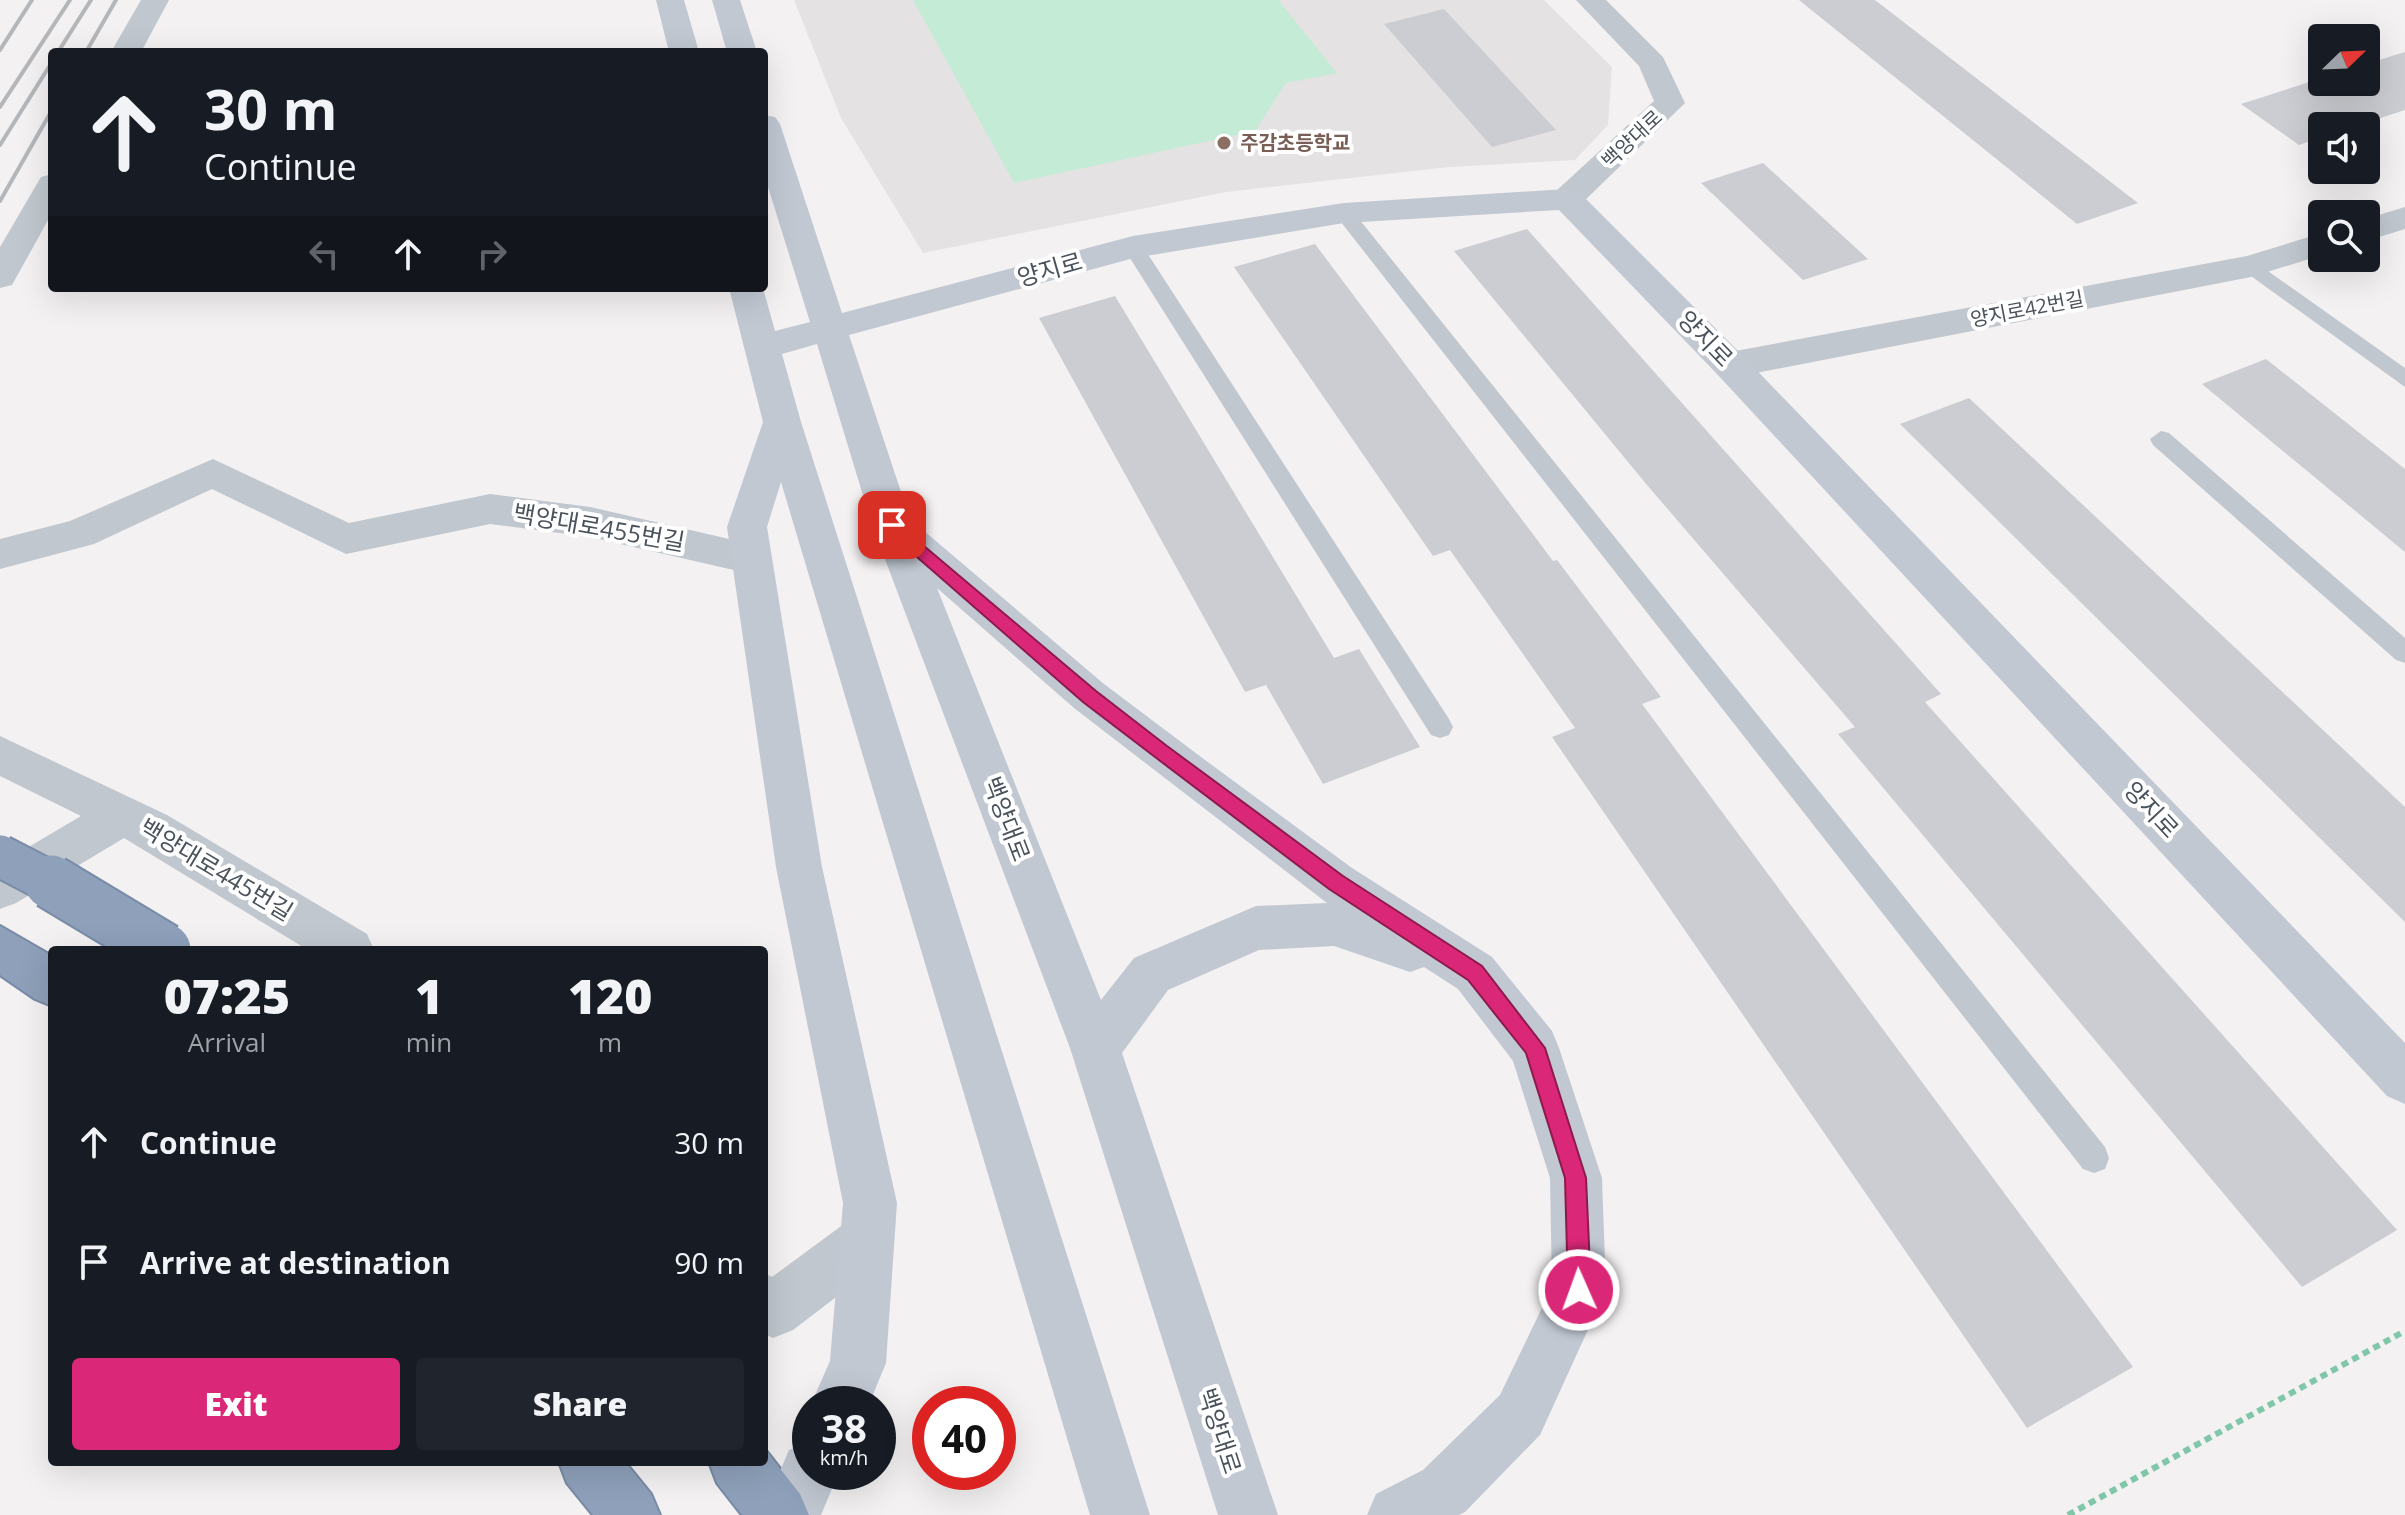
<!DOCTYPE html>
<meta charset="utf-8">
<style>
:root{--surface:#171b24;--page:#20242c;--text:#f1f3f6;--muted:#9ea1a6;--accent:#db2777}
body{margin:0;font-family:"Open Sans","Noto Sans KR",sans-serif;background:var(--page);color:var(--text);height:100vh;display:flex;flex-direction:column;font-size:30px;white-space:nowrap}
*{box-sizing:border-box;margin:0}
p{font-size:26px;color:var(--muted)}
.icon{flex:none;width:44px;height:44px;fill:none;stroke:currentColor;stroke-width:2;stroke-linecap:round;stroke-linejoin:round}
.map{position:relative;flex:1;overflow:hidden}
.details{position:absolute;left:48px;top:946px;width:720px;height:520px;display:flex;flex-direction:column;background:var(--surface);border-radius:8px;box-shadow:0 8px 32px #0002}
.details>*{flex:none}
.hud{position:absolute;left:48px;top:48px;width:720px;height:244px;border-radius:8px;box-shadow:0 8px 32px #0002;background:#171b24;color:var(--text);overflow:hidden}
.needle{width:52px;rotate:67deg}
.fabs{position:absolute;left:2308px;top:24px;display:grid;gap:16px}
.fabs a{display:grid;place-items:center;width:72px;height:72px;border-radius:8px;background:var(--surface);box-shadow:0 8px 32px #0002;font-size:40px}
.speed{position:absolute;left:792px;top:1386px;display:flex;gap:16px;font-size:40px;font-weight:700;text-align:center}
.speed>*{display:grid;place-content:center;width:104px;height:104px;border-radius:50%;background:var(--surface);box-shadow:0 8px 32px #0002;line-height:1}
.speed small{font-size:20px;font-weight:400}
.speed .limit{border:12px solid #d22;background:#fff;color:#111}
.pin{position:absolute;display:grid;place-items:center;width:68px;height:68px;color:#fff;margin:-34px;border-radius:16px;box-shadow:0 4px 12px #0006}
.me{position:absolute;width:88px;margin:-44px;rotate:358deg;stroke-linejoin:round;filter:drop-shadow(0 0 6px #0008)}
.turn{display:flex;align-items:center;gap:28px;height:168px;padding:0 24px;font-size:36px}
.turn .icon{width:104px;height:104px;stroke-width:2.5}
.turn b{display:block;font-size:56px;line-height:68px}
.lanes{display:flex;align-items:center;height:76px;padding:0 24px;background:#0003;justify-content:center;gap:40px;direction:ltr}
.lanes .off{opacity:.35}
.eta{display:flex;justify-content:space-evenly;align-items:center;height:136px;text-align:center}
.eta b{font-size:48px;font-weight:800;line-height:56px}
.action{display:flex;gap:16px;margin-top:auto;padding:16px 24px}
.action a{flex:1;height:92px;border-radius:8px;background:var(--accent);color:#fff;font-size:32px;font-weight:800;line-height:92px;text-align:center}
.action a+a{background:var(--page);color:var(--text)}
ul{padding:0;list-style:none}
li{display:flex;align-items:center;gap:24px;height:120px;padding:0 24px}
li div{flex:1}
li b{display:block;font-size:30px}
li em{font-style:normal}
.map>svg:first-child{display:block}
.education{fill:#e4e2e2}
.green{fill:#c4ebd6}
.building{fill:#cbcdd2}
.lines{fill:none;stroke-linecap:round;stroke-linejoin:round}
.highway-casing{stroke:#798ba6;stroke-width:4}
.path{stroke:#80c6a8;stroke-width:6;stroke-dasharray:7 5;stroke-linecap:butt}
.lane{fill:#c0c7ce;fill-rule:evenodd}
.street{fill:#c0c7ce;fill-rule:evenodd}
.secondary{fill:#c1c8d2;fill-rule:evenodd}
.highway{fill:#8ea0ba;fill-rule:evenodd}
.rail{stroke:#b4b6ba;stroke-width:4}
.highway-bridge-far1-casing{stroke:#798ba6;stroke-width:45;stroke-linecap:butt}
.highway-bridge-casing{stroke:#798ba6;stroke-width:57;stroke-linecap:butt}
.highway-bridge-far1{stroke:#8ea0ba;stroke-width:41}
.highway-bridge{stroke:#8ea0ba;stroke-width:53}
.route{fill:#db2777;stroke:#8e194d;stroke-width:2}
.education-dot{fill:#8d6e63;stroke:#fff;stroke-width:3}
.labels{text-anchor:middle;stroke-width:8;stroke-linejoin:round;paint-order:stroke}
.far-street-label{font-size:20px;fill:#4a535c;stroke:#fff}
.far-education-label{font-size:20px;font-weight:bold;fill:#785e54;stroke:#fff;text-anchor:start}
.street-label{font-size:24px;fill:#4a535c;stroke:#fff}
</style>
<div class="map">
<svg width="2405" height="1515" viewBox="0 0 2405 1515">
<rect width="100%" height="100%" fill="#f3f1f1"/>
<polygon class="education" points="794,0 1544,0 1612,67 1608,125 1575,160 1449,167 1226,192 923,253 841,118"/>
<polygon class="green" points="913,0 1278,0 1337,73 1286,83 1255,131 1014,183"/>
<g class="building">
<polygon points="1799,0 1875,0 2138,203 2077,224"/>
<polygon points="1444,9 1556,130 1492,147 1384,24"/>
<polygon points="2405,52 2405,110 2356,126 2322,126 2322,137 2299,145 2241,104 2322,78 2322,82 2366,82 2366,64"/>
<polygon points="1763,163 1868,259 1803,280 1701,183"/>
<polygon points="1527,229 1941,694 1925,702 2397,1230 2302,1287 1838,734 1855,727 1647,485 1454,251"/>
<polygon points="1315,244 1553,561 1557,560 1661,697 1642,704 2133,1367 2027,1428 1552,737 1575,728 1450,550 1433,556 1234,267"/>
<polygon points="1115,296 1334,658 1359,649 1420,747 1323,784 1266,685 1245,692 1039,318"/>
<polygon points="2266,359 2405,469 2405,552 2202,384"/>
<polygon points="1969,398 2405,807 2405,922 1900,424"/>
</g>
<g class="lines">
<defs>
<g id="highway">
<polygon points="0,926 52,956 52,1006 35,999 0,975"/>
<polygon points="764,1448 800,1494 809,1515 742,1515 717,1483 709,1462 764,1462"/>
<polygon points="559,1462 625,1462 651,1494 660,1515 593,1515 567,1483"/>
</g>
</defs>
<use href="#highway" class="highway-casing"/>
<polyline class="path" points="2068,1515 2405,1331"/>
<g class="lane">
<polygon points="1344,207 1351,209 2105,1147 2109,1158 2105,1169 2094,1173 2083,1169 1337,217 1334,213 1337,209"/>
<polygon points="1133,241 1140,242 1449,719 1453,727 1449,735 1440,738 1431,735 1123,247"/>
<polygon points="2251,259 2405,368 2405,387 2244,271 2241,266"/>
<polygon points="2161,431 2169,433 2405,638 2405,663 2396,660 2153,445 2150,439"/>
</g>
<g class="street">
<polygon points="141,0 169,0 141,52 111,52"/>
<polygon points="1576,0 1606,0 1663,57 1685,103 1579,206 1567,209 1555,206 1551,199 1555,192 1654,101 1639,66"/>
<polygon points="52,174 52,213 12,285 0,288 0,247 41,177"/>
<polygon points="2405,207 2405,229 2366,241 2366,219"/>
<polygon points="2322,233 2322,255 2251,277 1730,378 1717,374 1712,365 1717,356 1730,352 2247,256"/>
<polygon points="213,459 349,523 490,494 590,507 751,544 765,548 771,559 765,570 751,574 590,537 490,524 346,554 212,489 94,544 0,569 0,539 70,521"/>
<polygon points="0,736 167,815 367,934 374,950 308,950 124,838 16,903 0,909 0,864 81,816 0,776"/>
<polygon points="867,1213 886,1221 894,1240 886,1259 793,1330 773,1338 764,1334 764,1273 772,1277 848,1221"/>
</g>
<g class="secondary">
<polygon points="656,0 684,0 699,52 669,52"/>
<polygon points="712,0 740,0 757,52 727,52"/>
<path d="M764,115L775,117L780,124L842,313L1133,236L1344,203L1567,189L1579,192L1743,356L2405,1043V1104L2387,1096L1717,374L1559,210L1344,223L1134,258L849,335L910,519L1104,684L1201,757L1352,868L1492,957L1552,1031L1559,1048L1602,1178L1606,1290L1540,1435L1465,1512L1459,1515H1367L1376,1494L1423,1470L1500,1395L1552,1287L1550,1178L1513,1061L1458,989L1424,967L1410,972L1334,946L1259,950L1168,990L1122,1053L1278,1515H1218L1070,1048L872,525L817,344L782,354L801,422L1150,1515H1090L781,482L767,527L822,867L897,1203L886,1363L869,1404H811L830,1361L843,1203L776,867L727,527L763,422L729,288H763L775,331L810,322L764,174ZM937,588L1074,708L1327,903L1256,906L1134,958L1101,1000Z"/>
<polygon points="810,1442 810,1472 839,1472 821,1515 761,1515 789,1450"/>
</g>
<use href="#highway" class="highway"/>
<g class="rail">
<polyline points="0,50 32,0"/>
<polyline points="58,52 91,0"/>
<polyline points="86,52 116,0"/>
<polyline points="0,107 70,0"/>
<polyline points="0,145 52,62"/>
<polyline points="0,201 52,110"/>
</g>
<defs>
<polyline id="highway-bridge-far1" points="0,856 54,884"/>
<polyline id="highway-bridge" points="51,882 164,950"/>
</defs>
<use href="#highway-bridge-far1" class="highway-bridge-far1-casing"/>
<use href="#highway-bridge" class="highway-bridge-casing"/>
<use href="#highway-bridge-far1" class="highway-bridge-far1"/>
<use href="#highway-bridge" class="highway-bridge"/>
</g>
<polygon class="route" points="892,519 1096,691 1167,746 1343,876 1482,966 1545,1048 1586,1178 1591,1290 1587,1298 1579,1302 1571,1298 1568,1290 1565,1178 1526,1053 1468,980 1329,889 1155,757 1083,702 886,530 886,521"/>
<circle class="education-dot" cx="1224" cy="143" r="8"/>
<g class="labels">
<g class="far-street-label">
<text transform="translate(1632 139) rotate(-43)" y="7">백양대로</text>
<text transform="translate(2027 309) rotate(-11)" y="7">양지로42번길</text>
</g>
<g class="far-education-label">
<text x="1240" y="150">주감초등학교</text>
</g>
<g class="street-label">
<text transform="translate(1050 270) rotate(-16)" y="8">양지로</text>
<text transform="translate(1705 339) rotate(46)" y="8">양지로</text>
<text transform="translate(599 528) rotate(10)" y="8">백양대로455번길</text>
<text transform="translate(2151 810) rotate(47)" y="8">양지로</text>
<text transform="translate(1006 819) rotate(69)" y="8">백양대로</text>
<text transform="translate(216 870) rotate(31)" y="8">백양대로445번길</text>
<text transform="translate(1219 1431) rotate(72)" y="8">백양대로</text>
</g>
</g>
</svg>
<div class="fabs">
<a><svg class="needle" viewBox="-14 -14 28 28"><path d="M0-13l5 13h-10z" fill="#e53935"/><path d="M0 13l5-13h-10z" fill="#9ea1a6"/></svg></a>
<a><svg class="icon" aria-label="sound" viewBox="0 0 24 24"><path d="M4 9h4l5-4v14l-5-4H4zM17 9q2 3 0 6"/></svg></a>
<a><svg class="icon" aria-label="search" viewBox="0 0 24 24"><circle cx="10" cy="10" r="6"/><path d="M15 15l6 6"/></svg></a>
</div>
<div class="speed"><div>38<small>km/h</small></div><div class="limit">40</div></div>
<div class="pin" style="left:892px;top:525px;background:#d93025"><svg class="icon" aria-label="arrive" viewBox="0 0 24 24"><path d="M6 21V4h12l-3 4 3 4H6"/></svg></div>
<svg class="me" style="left:1579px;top:1290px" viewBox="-20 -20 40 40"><circle r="17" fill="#db2777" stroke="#fff" stroke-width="3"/><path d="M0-11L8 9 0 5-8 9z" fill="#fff"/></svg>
<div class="hud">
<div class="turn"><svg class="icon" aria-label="ahead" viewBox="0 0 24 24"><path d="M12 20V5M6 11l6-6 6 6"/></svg><div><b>30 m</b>Continue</div></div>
<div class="lanes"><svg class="icon off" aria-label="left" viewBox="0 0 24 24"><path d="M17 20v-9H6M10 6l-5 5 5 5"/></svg><svg class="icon" aria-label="ahead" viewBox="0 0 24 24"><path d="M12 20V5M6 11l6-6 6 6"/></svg><svg class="icon off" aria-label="right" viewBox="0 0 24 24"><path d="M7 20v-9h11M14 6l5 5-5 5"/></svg></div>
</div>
<section class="details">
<div class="eta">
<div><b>07:25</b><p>Arrival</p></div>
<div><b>1</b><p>min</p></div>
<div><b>120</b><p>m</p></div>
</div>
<ul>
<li><svg class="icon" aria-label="ahead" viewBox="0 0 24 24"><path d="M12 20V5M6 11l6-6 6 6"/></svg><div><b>Continue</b></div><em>30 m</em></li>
<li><svg class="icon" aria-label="arrive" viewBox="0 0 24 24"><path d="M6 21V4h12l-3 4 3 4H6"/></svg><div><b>Arrive at destination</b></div><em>90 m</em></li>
</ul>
<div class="action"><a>Exit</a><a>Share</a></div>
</section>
</div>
